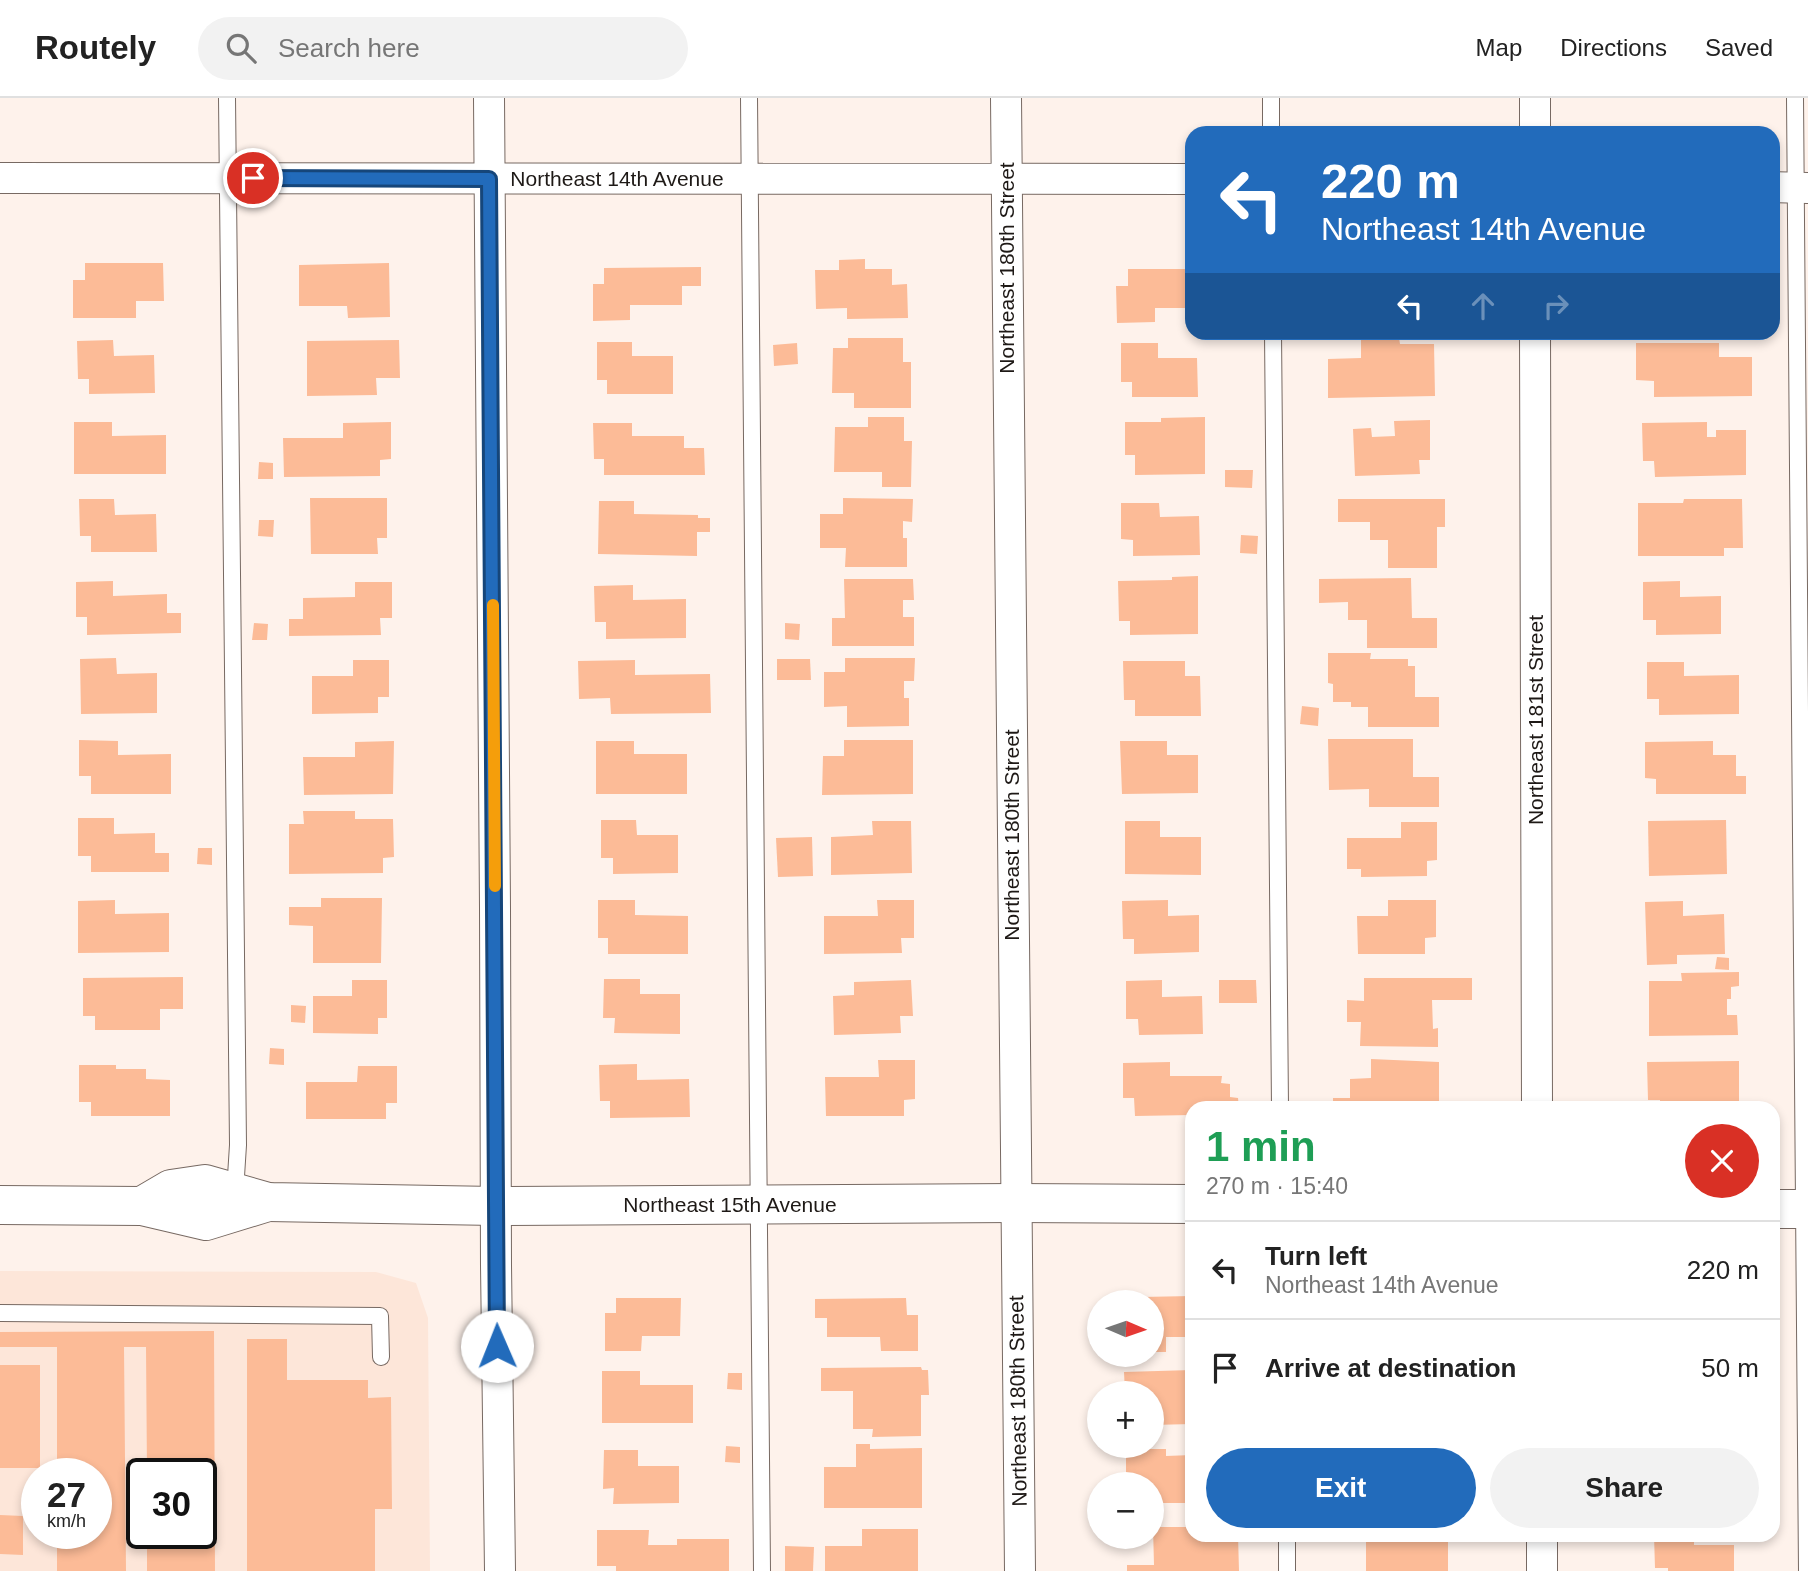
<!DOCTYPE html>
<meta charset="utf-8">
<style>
:root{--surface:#fff;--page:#f2f2f2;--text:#222;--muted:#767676;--line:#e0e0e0;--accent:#226bbb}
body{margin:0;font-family:Helvetica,sans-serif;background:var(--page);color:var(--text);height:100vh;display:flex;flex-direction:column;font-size:26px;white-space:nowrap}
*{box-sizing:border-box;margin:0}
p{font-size:23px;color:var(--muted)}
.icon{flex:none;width:38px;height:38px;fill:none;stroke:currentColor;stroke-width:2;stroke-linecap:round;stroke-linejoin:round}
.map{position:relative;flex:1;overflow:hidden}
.panel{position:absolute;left:1185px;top:1003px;width:595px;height:441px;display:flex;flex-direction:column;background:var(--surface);border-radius:21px;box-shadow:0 4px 10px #0003}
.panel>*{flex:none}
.top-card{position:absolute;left:1185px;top:28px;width:595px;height:214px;border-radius:21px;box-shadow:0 4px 10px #0003;background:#226bbb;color:#fff;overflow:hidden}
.needle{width:46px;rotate:92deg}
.fabs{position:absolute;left:1087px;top:1192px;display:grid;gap:14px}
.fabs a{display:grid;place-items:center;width:77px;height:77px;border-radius:50%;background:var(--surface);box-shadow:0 4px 10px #0003;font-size:35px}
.speed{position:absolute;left:21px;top:1360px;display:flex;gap:14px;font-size:35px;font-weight:700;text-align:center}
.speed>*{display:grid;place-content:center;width:91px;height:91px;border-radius:50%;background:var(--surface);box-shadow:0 4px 10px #0003;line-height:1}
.speed small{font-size:18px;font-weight:400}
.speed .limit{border:4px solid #111;border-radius:10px;background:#fff;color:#111}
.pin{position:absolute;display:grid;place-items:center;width:60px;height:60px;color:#fff;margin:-30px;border:4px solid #fff;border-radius:50%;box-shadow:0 2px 7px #0007}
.me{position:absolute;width:77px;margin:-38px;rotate:359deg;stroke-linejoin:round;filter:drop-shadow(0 0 5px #0008)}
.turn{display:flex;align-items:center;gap:24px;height:147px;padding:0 21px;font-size:32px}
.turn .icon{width:91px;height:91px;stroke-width:2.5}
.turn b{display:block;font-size:49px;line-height:60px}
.lanes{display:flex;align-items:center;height:66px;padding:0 21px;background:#0003;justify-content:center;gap:35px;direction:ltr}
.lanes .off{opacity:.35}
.round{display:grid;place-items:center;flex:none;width:74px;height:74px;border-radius:37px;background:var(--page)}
.summary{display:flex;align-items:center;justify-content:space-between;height:119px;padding:0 21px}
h1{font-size:42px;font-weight:600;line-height:52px;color:#1e9e55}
.cta{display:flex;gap:14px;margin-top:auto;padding:14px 21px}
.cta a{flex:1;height:80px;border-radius:42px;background:var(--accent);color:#fff;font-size:28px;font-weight:600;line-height:80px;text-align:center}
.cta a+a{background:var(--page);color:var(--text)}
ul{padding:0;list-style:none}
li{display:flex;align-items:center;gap:21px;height:98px;padding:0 21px;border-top:2px solid var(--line)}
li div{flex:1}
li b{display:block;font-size:26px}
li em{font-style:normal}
header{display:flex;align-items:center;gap:42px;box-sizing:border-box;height:98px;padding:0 35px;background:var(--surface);border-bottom:2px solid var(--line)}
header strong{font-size:33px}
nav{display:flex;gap:38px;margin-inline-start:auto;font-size:24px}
.search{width:490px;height:63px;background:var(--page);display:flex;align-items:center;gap:18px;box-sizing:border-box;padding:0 24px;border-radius:38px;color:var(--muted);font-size:26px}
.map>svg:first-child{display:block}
.built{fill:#fde6d9;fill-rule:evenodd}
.building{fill:#fcbb97}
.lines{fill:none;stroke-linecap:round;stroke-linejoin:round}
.service-casing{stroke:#776962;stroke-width:18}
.minor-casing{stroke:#776962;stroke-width:32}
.tertiary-casing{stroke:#776962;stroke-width:40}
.service{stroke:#fff;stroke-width:16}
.minor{stroke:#fff;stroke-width:30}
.tertiary{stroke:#fff;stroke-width:38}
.route-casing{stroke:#16467a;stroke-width:18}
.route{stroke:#226bbb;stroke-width:12}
.slow{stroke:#f59e0b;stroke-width:12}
.labels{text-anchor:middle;stroke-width:5;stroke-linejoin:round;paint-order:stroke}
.street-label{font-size:21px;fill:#1e1916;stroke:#fff}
</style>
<header>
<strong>Routely</strong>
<div class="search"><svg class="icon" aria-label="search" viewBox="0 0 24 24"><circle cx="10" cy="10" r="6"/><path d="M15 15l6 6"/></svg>Search here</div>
<nav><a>Map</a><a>Directions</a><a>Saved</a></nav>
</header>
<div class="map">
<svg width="1808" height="1473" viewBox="0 0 1808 1473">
<rect width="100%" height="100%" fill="#fef2eb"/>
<path class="built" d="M0,1173L376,1174L416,1185L428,1220L430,1473H0ZM37,1376H96V1435H37ZM142,1376H201V1435H142Z"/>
<g class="building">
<polygon points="865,161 865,171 892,171 892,187 907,186 908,220 847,221 847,210 816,211 815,172 839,172 839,162"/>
<polygon points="85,165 163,165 164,203 136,203 136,220 73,220 73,182 85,182"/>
<polygon points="389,165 390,219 348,220 347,208 299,208 299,167"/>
<polygon points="701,169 701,188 682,188 682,207 630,207 630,222 593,223 593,186 604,186 604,170"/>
<polygon points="1128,171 1192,171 1192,210 1155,210 1155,224 1117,225 1116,188 1128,188"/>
<polygon points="1773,205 1775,205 1776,233 1773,233"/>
<polygon points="848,240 903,240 903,264 911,264 911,310 854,310 854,295 832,295 833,250 848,250"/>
<polygon points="1361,240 1399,240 1400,246 1434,246 1435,298 1328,300 1328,261 1361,260"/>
<polygon points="113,242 114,258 154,257 155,295 89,296 89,281 78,281 77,243"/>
<polygon points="399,242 400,280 376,280 377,297 307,298 307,243"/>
<polygon points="597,244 632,244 632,258 673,258 673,296 607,296 607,282 597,282"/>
<polygon points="797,245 798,266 774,268 773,247"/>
<polygon points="1121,245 1158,245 1158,260 1197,260 1198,299 1132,299 1132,284 1121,284"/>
<polygon points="1636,245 1719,245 1719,259 1752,259 1752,298 1654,299 1654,283 1636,282"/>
<polygon points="868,319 904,319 904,343 912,343 911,389 882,389 882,374 834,374 835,329 868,329"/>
<polygon points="1205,319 1205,376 1135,377 1135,357 1125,357 1125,324 1161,324 1161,320"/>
<polygon points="1430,322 1430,362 1419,362 1420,376 1355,378 1353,331 1371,330 1372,339 1395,338 1394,323"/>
<polygon points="74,324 112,324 112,338 166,337 166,376 74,376"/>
<polygon points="391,324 391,361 380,362 380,378 284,379 283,340 343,340 343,325"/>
<polygon points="1707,324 1707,339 1716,339 1716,332 1746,332 1746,377 1655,379 1654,363 1643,363 1642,325"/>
<polygon points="593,325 632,325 632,338 684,338 684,350 704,350 705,377 604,377 604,361 594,361"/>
<polygon points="259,364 273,365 273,381 258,381"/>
<polygon points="1225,372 1253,372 1252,390 1225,389"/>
<polygon points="310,400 387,400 387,440 377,440 378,456 311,456"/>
<polygon points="843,400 913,401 912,424 903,423 903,440 907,440 907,469 845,469 846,450 820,450 820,416 843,416"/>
<polygon points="79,401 114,401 115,417 156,416 157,454 91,454 91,438 80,438"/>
<polygon points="1338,401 1445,401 1445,429 1437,429 1437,470 1388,470 1388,442 1370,442 1370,424 1338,424"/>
<polygon points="1684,401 1742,401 1743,450 1724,450 1724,458 1638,458 1638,405 1683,405"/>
<polygon points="599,403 634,403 634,416 698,417 698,420 710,420 710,434 697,434 697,458 598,456"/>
<polygon points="1121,405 1159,405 1160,419 1199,418 1200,457 1133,458 1133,442 1121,441"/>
<polygon points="259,422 274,422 273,439 258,438"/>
<polygon points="1241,437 1258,438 1257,456 1240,455"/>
<polygon points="1198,478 1198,536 1130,537 1130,523 1119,523 1118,483 1172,482 1172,479"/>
<polygon points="1411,480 1412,520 1437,520 1437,550 1367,550 1367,522 1348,522 1348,504 1319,505 1319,481"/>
<polygon points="844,481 913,481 914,502 903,502 903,519 914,519 914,548 832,548 832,520 845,520"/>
<polygon points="113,483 113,498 167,496 167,515 181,515 181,535 87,537 87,519 76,519 76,484"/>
<polygon points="1680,483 1680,499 1721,498 1721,536 1656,537 1656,522 1643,522 1643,484"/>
<polygon points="355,484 392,484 392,520 380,520 381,537 289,538 289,521 303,521 303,500 355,499"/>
<polygon points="633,487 633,502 686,501 686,540 606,541 606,524 595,524 594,488"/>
<polygon points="254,525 268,526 267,542 252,542"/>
<polygon points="785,525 800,526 799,542 785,541"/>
<polygon points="1328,555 1371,555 1370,561 1408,561 1408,568 1415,568 1415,599 1439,599 1439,629 1368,629 1368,609 1351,609 1351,604 1333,604 1333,586 1328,585"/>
<polygon points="116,560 117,576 157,575 157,615 81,616 80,561"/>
<polygon points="845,560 915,560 914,583 904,583 904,600 909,600 909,628 847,629 847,608 824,609 824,574 845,574"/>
<polygon points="777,561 810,561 811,582 777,582"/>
<polygon points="353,562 389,562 389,599 378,599 378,615 312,616 312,578 353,578"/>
<polygon points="635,562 635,577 710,576 711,615 611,616 610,600 579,601 578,563"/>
<polygon points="1123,563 1185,563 1185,578 1200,578 1201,618 1135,618 1135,602 1124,602"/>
<polygon points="1647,564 1684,564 1684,578 1739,577 1739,616 1659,617 1659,601 1647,601"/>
<polygon points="1302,608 1319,610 1318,628 1300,626"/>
<polygon points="1328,641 1413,641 1413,679 1439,679 1439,709 1369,709 1369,691 1329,692"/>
<polygon points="79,642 118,643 118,657 171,656 171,696 91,696 91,678 79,678"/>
<polygon points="844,642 913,642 913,696 822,697 823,658 844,658"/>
<polygon points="394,643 393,696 304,697 303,659 355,659 355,644"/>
<polygon points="596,643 634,643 634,656 687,656 687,696 596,696"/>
<polygon points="1120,643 1167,643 1167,657 1198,657 1198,695 1122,696"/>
<polygon points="1713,643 1713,657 1736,657 1736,678 1746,678 1746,696 1656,696 1656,681 1645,680 1645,644"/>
<polygon points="303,713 355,713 355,721 393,721 394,759 383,760 383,775 289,776 289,726 304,726"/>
<polygon points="78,720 114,720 114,736 155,735 155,755 169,755 169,774 91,774 91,758 78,758"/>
<polygon points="601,722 636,722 637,737 678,737 678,775 613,776 613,760 601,760"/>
<polygon points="1726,722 1727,776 1649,778 1648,723"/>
<polygon points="872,723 911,723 912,775 831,777 831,739 873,737"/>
<polygon points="1125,723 1160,723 1160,739 1201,739 1201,777 1125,776"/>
<polygon points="1401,724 1437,724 1437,762 1427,763 1427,778 1361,779 1361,771 1347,771 1347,740 1401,740"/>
<polygon points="812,739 813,778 778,779 776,740"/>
<polygon points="198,750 212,750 212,767 197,766"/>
<polygon points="321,800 382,800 381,865 313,865 313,828 289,827 289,809 321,809"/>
<polygon points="115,802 115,816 169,815 169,854 78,855 78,803"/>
<polygon points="598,802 635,802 635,817 688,818 688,856 608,856 608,840 598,840"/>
<polygon points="877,802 914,802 914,840 901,840 902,855 824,856 824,818 878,818"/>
<polygon points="1168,802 1168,818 1199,817 1199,854 1134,856 1134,841 1123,841 1122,803"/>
<polygon points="1388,802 1436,802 1436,839 1425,840 1425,856 1358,856 1357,818 1388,818"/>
<polygon points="1683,803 1683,818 1724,816 1725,856 1677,857 1677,866 1647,867 1645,804"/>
<polygon points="1717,859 1729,860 1729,872 1715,871"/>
<polygon points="1739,874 1739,888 1731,889 1731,901 1727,901 1727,917 1737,917 1738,937 1649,938 1649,883 1682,883 1681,875"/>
<polygon points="183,879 183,911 160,911 160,932 95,932 95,918 83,918 83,880"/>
<polygon points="1364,880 1472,880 1472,902 1432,902 1433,931 1438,930 1438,949 1360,948 1361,924 1347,924 1347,902 1364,903"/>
<polygon points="604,881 640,881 640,896 680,896 680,936 614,935 615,920 603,920"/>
<polygon points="352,882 387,882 387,920 378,920 378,936 313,935 313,898 352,898"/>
<polygon points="911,882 913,918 900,918 901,935 834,937 833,898 854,897 854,884"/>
<polygon points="1162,882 1162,899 1202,898 1203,936 1139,937 1138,921 1126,921 1126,883"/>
<polygon points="1219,882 1256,882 1257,905 1219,905"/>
<polygon points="291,907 306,908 305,925 291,924"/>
<polygon points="270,950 284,951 284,967 269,966"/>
<polygon points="1371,961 1439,964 1439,1010 1333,1010 1333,1000 1350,1000 1350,981 1371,980"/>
<polygon points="878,962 915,962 915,1001 904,1002 904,1018 826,1018 825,979 879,979"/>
<polygon points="1739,963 1739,1010 1660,1010 1660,1002 1648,1002 1647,964"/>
<polygon points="1170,964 1170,978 1222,978 1221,985 1230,986 1230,999 1238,1000 1239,1010 1192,1010 1192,1017 1135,1018 1134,1000 1123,1000 1123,965"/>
<polygon points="637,966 637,982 689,981 690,1019 610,1020 610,1003 600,1003 599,967"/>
<polygon points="79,967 116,967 116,971 146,971 146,981 170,982 170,1018 91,1018 91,1004 79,1004"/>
<polygon points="358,968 397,968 397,1005 386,1005 386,1021 306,1021 306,984 357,984"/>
<polygon points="1192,1198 1192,1239 1166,1239 1166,1254 1152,1254 1152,1204 1141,1204 1141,1199"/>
<polygon points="616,1200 681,1200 680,1238 642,1238 641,1253 605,1253 605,1215 616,1215"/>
<polygon points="906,1200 907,1217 918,1217 918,1253 881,1253 880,1239 827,1239 827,1220 815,1220 815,1201"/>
<polygon points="214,1233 215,1473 147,1473 147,1435 201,1435 201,1376 147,1376 146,1249 124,1249 126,1473 57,1473 57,1435 96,1435 96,1376 57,1376 57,1249 0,1249 0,1234"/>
<polygon points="247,1241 287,1241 287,1282 368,1282 368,1300 391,1299 392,1411 375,1411 375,1473 247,1473"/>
<rect x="0" y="1267" width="40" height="103"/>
<polygon points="921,1269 922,1272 928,1272 929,1297 921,1297 921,1338 872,1339 873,1331 853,1331 853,1293 821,1293 821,1270"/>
<polygon points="1192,1272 1192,1326 1152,1327 1152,1295 1125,1295 1124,1274"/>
<polygon points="602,1273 640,1273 640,1287 693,1287 693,1325 602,1325"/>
<polygon points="728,1275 742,1275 742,1292 727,1291"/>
<polygon points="856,1346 870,1346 870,1351 922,1350 922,1410 824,1410 824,1369 856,1369"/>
<polygon points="726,1348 740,1349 740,1365 725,1364"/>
<polygon points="1126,1351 1166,1351 1166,1358 1192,1357 1192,1405 1152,1405 1152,1386 1126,1386"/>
<polygon points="604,1352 638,1352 638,1368 679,1368 679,1405 613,1406 614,1390 603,1391"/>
<polygon points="0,1417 23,1418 23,1457 0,1456"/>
<polygon points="1153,1429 1192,1429 1192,1437 1238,1437 1239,1473 1127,1473 1127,1467 1154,1467"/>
<polygon points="862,1431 918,1431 918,1473 825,1473 825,1448 862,1448"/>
<polygon points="597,1432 649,1432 648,1447 677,1447 677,1441 729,1441 729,1473 616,1473 616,1468 597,1468"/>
<rect x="1366" y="1437" width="82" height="36"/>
<polygon points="1654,1437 1694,1437 1694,1447 1734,1447 1734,1473 1668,1473 1668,1470 1655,1470"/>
<polygon points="785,1448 814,1449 813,1473 785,1473"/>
</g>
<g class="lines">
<defs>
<g id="service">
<polyline points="227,0 238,1047 235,1094"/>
<polyline points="749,0 762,1473"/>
<polyline points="1271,0 1271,35"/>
<polyline points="1795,0 1807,1473"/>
<polyline points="1273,234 1280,1010"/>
<polyline points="0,1215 380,1218 381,1259"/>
<polyline points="1287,1437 1287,1473"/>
</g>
<g id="minor">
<polyline points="489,0 495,810 496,1167 500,1473"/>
<polyline points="1006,0 1020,1473"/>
<polyline points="1535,35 1535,0"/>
<polyline points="0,80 1192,81"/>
<polyline points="1773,89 1808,90"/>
<polyline points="1535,234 1537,1010"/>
<polyline points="1542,1437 1542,1473"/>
</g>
<g id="tertiary">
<polyline points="0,1107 142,1108 206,1123 268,1104"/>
<polyline points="142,1108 171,1091 205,1086 268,1104 495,1108 1015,1105 1192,1106"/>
<polyline points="1773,1111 1808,1111"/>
</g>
</defs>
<use href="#service" class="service-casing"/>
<use href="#minor" class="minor-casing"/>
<use href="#tertiary" class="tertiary-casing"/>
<use href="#service" class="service"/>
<use href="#minor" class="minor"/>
<use href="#tertiary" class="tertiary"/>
</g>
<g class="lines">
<defs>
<polyline id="route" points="253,80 489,81 497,1248"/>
</defs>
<use href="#route" class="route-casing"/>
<use href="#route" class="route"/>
<polyline class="slow" points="493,507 495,788"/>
</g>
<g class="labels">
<g class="street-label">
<text x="617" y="88">Northeast 14th Avenue</text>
<text transform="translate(1007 170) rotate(-90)" y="7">Northeast 180th Street</text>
<text transform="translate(1536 622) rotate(-90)" y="7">Northeast 181st Street</text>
<text transform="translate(1012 737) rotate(-90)" y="7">Northeast 180th Street</text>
<text x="730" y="1114">Northeast 15th Avenue</text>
<text transform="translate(1018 1303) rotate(-91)" y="7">Northeast 180th Street</text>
</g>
</g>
</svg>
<div class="fabs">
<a><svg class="needle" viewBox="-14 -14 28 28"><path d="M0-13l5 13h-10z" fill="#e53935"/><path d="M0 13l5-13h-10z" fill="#767676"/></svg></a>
<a>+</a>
<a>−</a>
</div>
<div class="speed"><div>27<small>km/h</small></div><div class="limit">30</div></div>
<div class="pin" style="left:253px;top:80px;background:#d93025"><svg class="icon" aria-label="arrive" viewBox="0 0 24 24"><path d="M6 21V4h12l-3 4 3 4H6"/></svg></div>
<svg class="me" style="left:497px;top:1248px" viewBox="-20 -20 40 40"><circle r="19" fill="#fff"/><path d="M0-13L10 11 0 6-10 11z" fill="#226bbb"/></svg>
<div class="top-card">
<div class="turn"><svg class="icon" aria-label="left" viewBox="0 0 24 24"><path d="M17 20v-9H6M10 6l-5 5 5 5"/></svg><div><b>220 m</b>Northeast 14th Avenue</div></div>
<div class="lanes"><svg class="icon" aria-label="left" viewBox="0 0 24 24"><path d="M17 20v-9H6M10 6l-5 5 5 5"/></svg><svg class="icon off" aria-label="ahead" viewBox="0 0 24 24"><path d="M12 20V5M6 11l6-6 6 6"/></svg><svg class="icon off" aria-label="right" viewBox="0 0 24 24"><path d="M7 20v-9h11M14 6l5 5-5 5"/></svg></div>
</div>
<section class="panel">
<div class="summary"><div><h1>1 min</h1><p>270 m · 15:40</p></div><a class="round" style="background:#d93025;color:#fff"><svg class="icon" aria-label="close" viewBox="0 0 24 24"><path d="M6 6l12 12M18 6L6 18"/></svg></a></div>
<ul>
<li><svg class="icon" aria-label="left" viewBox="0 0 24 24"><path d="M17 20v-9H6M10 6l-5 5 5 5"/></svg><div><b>Turn left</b><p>Northeast 14th Avenue</p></div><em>220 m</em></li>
<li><svg class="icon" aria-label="arrive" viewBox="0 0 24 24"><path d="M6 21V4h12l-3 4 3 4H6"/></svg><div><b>Arrive at destination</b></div><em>50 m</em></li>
</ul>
<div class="cta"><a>Exit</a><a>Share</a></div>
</section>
</div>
